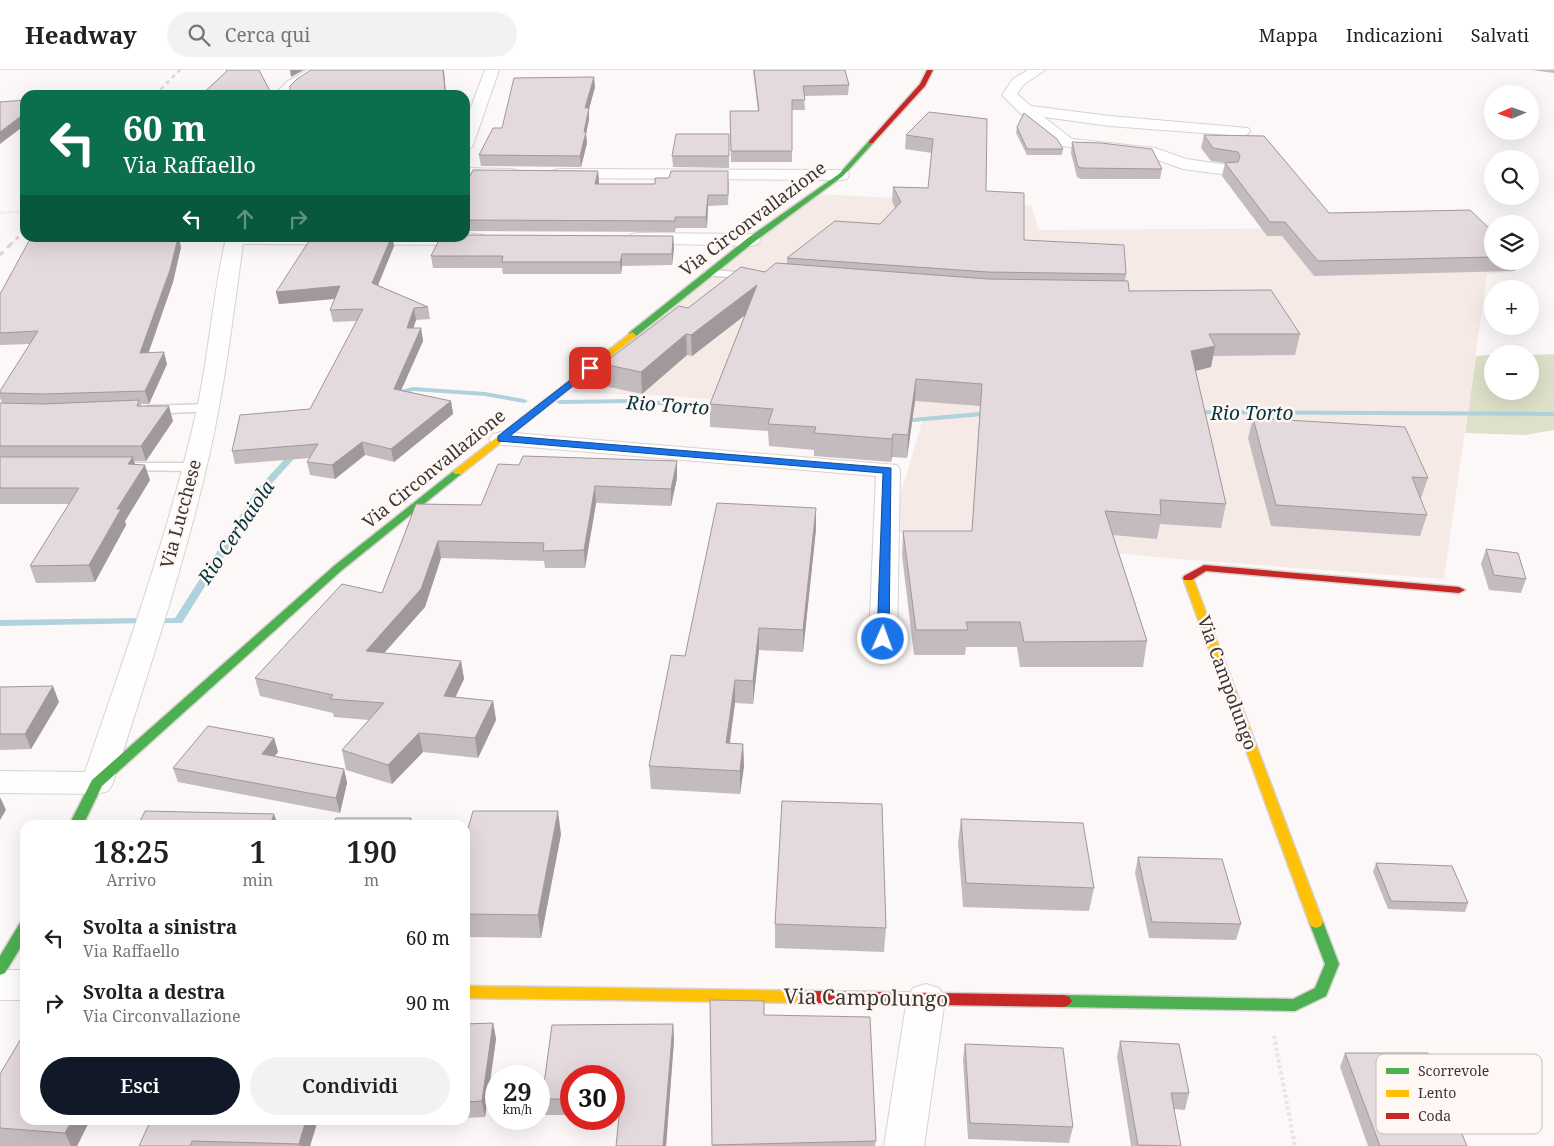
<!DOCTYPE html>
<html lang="it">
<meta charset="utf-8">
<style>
:root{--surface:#fff;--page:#f2f2f2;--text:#202124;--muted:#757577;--line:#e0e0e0;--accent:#111827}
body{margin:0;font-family:"Noto Serif",serif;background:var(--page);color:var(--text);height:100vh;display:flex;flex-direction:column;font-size:19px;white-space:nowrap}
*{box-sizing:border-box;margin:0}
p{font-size:16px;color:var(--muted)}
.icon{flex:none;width:28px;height:28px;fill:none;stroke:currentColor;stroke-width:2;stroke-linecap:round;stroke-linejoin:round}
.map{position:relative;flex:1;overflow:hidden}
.drawer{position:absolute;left:20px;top:750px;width:450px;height:305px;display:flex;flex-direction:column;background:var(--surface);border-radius:15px;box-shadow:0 5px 20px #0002}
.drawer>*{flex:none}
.hud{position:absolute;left:20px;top:20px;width:450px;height:152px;border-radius:15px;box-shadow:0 5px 20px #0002;background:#0b6e4f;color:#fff;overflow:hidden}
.needle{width:32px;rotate:268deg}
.tools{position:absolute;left:1484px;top:15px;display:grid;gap:10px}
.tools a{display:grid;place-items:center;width:55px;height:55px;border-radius:50%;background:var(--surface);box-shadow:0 5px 20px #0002;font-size:25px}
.speed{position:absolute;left:485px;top:995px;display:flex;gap:10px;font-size:25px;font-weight:700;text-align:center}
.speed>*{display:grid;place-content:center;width:65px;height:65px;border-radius:50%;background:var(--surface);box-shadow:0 5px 20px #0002;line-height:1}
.speed small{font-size:12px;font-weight:400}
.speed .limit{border:8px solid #d22;background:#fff;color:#111}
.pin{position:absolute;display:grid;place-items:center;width:42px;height:42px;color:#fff;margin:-21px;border-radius:10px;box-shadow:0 2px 8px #0006}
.me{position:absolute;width:55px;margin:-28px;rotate:2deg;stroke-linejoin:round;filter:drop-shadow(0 0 4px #0008)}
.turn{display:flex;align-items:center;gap:18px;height:105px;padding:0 20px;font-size:22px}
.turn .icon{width:65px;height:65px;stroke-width:2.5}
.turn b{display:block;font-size:35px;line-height:42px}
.lanes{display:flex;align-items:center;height:48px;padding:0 20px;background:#0003;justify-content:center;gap:25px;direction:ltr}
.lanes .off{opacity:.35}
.eta{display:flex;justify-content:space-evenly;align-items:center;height:85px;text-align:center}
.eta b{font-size:30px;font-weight:600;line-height:35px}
.cta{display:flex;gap:10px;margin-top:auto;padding:10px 20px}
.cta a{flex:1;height:58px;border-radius:30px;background:var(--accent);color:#fff;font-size:20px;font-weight:600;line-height:58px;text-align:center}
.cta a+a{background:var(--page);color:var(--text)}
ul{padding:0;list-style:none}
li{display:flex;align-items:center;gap:15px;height:65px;padding:0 20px}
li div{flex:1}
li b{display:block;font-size:19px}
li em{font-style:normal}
header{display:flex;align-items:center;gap:30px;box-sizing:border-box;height:70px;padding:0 25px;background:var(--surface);border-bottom:1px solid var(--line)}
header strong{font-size:24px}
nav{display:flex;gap:28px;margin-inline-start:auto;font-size:18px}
.search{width:350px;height:45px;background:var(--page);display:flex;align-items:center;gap:12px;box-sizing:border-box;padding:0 18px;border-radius:28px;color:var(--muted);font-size:19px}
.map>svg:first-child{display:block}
.built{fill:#f5eae6}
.forest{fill:#dde1c9}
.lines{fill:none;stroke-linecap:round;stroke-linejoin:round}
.stream{fill:#afd2dc;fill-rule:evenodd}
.lane-casing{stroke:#d8d2d0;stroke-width:3}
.street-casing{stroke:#d8d2d0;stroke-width:2}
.fast-casing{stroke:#d8d2d0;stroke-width:3}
.slow-casing{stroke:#d8d2d0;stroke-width:3}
.jam-casing{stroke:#d8d2d0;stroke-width:3}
.path-far1{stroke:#e5e4e3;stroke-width:2;stroke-dasharray:1 1;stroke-linecap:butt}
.path{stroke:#e5e4e3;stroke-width:4;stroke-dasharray:3 3;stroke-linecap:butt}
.lane{fill:#fffefe;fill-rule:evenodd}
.street{fill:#fffefe;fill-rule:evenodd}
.fast{fill:#4caf50;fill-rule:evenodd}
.slow{fill:#ffc107;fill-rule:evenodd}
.jam{fill:#c62828;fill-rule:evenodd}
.rail-far1{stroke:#d8d7d6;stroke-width:2.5;stroke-dasharray:4 4;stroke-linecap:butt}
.rail{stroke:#d8d7d6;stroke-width:3;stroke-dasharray:5 5;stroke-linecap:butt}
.wall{fill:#c4bbbe}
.shaded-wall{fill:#a0989b}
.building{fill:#e4d9dd;stroke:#a0989b}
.route{fill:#1a73e8;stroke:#114b97}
.labels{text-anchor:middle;stroke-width:5;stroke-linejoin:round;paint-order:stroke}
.street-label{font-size:18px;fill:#3d3532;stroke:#fff7f4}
.water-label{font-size:19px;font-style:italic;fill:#02333f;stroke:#fff7f4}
.near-street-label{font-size:21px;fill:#3d3532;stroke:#fff7f4}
.key{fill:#fff7f4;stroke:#c5bdba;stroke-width:1}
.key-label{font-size:14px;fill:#3d3532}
</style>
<header>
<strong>Headway</strong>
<div class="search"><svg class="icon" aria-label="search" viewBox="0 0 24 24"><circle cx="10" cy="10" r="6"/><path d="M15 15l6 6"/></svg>Cerca qui</div>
<nav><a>Mappa</a><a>Indicazioni</a><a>Salvati</a></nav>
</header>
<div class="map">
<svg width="1554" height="1076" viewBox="0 0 1554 1076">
<rect width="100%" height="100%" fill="#fcf8f7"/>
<polygon class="built" points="814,124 1031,135 1039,160 1472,157 1492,191 1502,191 1512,202 1487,204 1444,509 1177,489 890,461 923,348 669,326 570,322"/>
<polygon class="forest" points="1554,284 1554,360 1525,365 1465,363 1476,286 1492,285 1492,321 1530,321 1530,285"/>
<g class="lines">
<g class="stream">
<polygon points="413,317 485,322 524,329 528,331 524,333 485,326 413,321 392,327 388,325 389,323"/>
<polygon points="633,329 722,336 726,338 722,340 633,333 560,334 556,332 560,330"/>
<polygon points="1190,340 1554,342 1554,346 1193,344 1190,344"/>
<polygon points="991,341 994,341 994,345 901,353 897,351 901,349"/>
<polygon points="298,377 302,380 264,422 182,553 151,553 150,551 151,549 175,548 257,419 295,378"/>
<polygon points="143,548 147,549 148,551 147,553 0,556 0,550"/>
</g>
<defs>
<g id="lane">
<polygon points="709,200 752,203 758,206 752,209 705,205 703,203"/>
<polygon points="208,334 213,335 215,338 213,341 148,344 141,340 148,336"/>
<polygon points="124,393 195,393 200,394 202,397 200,400 195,401 119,400 117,397 119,394"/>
</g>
<g id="street">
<polygon points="308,0 326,0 298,17 290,25 274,25 288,11"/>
<polygon points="485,0 499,0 473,75 471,78 465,80 465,53"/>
<polygon points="1028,0 1045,0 1023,15 1017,24 1031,36 1110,46 1248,58 1250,61 1248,64 1242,66 1110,56 1044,47 1072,69 1155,78 1186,89 1228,95 1234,96 1236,100 1234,104 1228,105 1183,99 1152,88 1062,76 1020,43 1002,25 1013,9"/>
<polygon points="465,98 510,99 516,100 518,104 516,108 510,109 465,108"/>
<polygon points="560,99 841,100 847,101 849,105 847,109 841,110 554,108 552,104 554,100"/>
<path d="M465,163L484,165L486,169L484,173L477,175L243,174C233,245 225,316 209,386C184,497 147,605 113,713L108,721L97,724L0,723V701L85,702C126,582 169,463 197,339C209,283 213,224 226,168H465Z"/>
<polygon points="637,163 751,164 758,166 760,170 758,174 751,176 630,173 628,169 630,165"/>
<polygon points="501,362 897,395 900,400 897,569 893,575 883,578 873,575 869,569 876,406 493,374 489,369 493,364"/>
<rect x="0" y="900" width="25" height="30"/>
<polygon points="926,914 939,918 945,929 924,1076 884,1076 907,929 913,918"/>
</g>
<g id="fast">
<polygon points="869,71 874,72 843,106 754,172 635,267 629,267 629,263 748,168 839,104"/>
<polygon points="458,399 463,402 461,404 342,500 102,716 83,755 69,755 92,710 334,496 455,400"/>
<polygon points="1316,846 1321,848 1323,852 1339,894 1326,926 1295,941 1064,937 1059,935 1056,931 1059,927 1064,925 1293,929 1315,918 1325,894 1309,852 1311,848"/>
<polygon points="25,851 25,870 5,903 0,905 0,886 20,853"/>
</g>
<g id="slow">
<polygon points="632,262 636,265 635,267 461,404 455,404 453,402 455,400"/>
<polygon points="1188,505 1193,508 1323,852 1321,856 1316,858 1311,856 1309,852 1183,508"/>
<polygon points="465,916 812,921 817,923 820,927 817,931 812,933 465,928"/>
</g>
<g id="jam">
<polygon points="927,0 933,0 925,16 873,73 869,73 869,71 920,14"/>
<polygon points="1204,495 1459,517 1465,520 1459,523 1206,501 1192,510 1184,510 1183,508 1184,506"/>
<polygon points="812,921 1064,925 1069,927 1072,931 1069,935 1064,937 812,933 807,931 804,927 807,923"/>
</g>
</defs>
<use href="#lane" class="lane-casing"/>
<use href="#street" class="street-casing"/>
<use href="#fast" class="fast-casing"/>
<use href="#slow" class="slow-casing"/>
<use href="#jam" class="jam-casing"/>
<polyline class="path-far1" points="0,143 25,141"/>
<polyline class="path" points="1274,966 1295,1076"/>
<use href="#lane" class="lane"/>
<use href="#street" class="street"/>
<use href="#fast" class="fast"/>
<use href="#slow" class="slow"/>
<use href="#jam" class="jam"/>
<g class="rail-far1">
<polyline points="155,25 180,0"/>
<polyline points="10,175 25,160"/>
</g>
<polyline class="rail" points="0,185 12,173"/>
</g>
<g class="wall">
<polygon points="753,0 845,0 849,15 848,25 804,26 805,40 792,40 792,92 731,92 730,41 758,41"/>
<polygon points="1532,0 1554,0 1554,3"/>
<polygon points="595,17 589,39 589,49 586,64 587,73 581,97 481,96 479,85 502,58"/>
<polygon points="929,42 986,121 1024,170 1126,204 1125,211 1129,221 1300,264 1295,285 1213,286 1211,297 1195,301 1226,434 1221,458 1160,454 1157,469 1113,465 1147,571 1143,597 1020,597 1017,577 966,577 965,585 914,585 902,485 903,461 972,461 980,336 915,331 907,388 892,387 891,392 814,386 814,380 769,376 768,361 710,357 710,334 745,245 692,286 687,285 642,324 605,316 603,294 688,238 765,202 787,193 787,188 880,154 895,138 892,131 893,117 928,118 932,83 905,79 906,65"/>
<polygon points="1017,57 1063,79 1062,85 1027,85 1016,63"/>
<polygon points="729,64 729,98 673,97 672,86"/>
<polygon points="1204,65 1264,66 1329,143 1492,161 1492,191 1518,191 1515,201 1314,206 1282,166 1267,166 1222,106 1225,93 1211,91 1201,78"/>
<polygon points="1072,72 1162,99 1160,109 1081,109 1077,107 1071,83"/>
<polygon points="598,101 599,114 655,114 729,111 728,135 708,136 707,158 676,158 675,162 465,161 465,116"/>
<polygon points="394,176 378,215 428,237 430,249 416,250 413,258 421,258 423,271 401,320 451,331 453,344 394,392 365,385 335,409 310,405 307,392 310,388 235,394 232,381 310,339 357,251 333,252 330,240 335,229 279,234 276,222"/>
<polygon points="181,177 173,212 148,283 167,294 149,334 141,334 141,336 173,351 146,391 134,391 135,394 150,410 125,451 126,455 95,512 36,513 30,496 69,434 0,434 0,333 2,333 0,328 0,321 30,274 0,275 0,224"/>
<polygon points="674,178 672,195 622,196 621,204 503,204 502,198 433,198 431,186"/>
<polygon points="1253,348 1428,408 1421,428 1420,428 1427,445 1420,466 1271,456 1248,368"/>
<polygon points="498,394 677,408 671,436 596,433 585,498 545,498 544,491 441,488 425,537 384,583 461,591 464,609 455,627 493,631 496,650 478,688 423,682 392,714 346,700 342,680 369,650 334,647 333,643 260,626 255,608 382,523 416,434 481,435"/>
<polygon points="816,459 803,582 759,580 753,634 735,633 730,673 743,674 744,696 740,724 651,719 649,696 685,586"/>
<polygon points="1486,479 1526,509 1521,523 1489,520 1481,494"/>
<polygon points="0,617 59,632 31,679 0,680"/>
<polygon points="274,668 278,682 274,686 344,699 347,713 340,743 178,712 173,698"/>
<polygon points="961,749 1094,818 1089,841 963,837 958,773"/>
<polygon points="561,764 541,868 465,867 465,769"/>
<polygon points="1138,787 1241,854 1236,870 1149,868 1135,803"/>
<polygon points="1376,793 1468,833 1465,842 1388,839 1373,802"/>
<polygon points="775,854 886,858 884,882 775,878"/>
<polygon points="710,930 764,945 876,1071 875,1076 712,1076"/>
<polygon points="493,953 496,969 485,1047 465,1048 465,954"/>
<polygon points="673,954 674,970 666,1076 616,1076 620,1045 614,1045 614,1006 571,1006 571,1045 545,1045 542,1029 552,955"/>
<polygon points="1120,971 1189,1023 1185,1040 1174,1039 1181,1076 1131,1076 1117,987"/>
<polygon points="965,974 1073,1057 1069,1073 968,1069 963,990"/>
<polygon points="1345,983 1467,1076 1368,1076 1340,997"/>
<polygon points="0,1004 90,1050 77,1076 0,1076"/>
<polygon points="318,1050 310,1076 139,1076"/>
</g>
<g class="shaded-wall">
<polygon points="290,0 304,0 291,7"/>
<polygon points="443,0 444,0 446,25 441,25"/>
<polygon points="594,7 595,17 589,39 589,49 586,64 587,73 581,97 580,86 584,62 585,38"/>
<polygon points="25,43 25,55 0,74 0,62"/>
<polygon points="598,101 599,112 596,124 595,114"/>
<polygon points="708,125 708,136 707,158 706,147"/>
<polygon points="673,166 674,178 672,195 672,184"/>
<polygon points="178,168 179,168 181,177 173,212 144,296 140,283"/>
<polygon points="391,168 393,168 394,176 374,225 372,213"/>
<polygon points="622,184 622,196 621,204 620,192"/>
<polygon points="757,215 757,236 692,286 691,265"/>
<polygon points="340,216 342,228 279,234 276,222"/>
<polygon points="414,238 416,250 409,271 407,258"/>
<polygon points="421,258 423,271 396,332 394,319"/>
<polygon points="686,264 687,285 642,324 641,302"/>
<polygon points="1215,276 1211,297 1187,303 1191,281"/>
<polygon points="164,282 167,294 149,334 145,321"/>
<polygon points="916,309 915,331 907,388 908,365"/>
<polygon points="451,331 453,344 394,392 391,379"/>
<polygon points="169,336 173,351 146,391 141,376"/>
<polygon points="893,364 892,387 891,392 892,369"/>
<polygon points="362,372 365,385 335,409 332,395"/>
<polygon points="133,387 137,403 128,394"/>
<polygon points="677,391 677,408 671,436 671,419"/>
<polygon points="145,395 150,410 125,451 126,455 95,512 89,495 117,439"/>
<polygon points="595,416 596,433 585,498 584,480"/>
<polygon points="816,438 816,459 803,582 803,560"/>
<polygon points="438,471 441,488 425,537 370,599 366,581"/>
<polygon points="759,558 759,580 753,634 753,611"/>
<polygon points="461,591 464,609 447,645 444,626"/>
<polygon points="735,610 735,633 726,696 726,673"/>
<polygon points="53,616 59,632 31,679 25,664"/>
<polygon points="493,631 496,650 478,688 475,668"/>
<polygon points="419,663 423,682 392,714 388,695"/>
<polygon points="274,668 278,682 266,698 262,684"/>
<polygon points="743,674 744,696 740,724 740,701"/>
<polygon points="344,699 347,713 340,743 336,728"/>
<polygon points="0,727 6,740 0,750"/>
<polygon points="558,741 561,764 541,868 538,845"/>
<polygon points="274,744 278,755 270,755"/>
<polygon points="411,748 413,755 409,755"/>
<polygon points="493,953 496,969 485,1047 482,1031"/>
<polygon points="673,954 674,970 666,1076 663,1076"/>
<polygon points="72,1050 90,1050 77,1076 71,1076 65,1063"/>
<polygon points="306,1050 318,1050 310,1076 300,1076 299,1074"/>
</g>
<g class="building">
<polygon points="226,0 259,0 272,25 201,25 227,1"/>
<polygon points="311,0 443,0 445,20 441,25 290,25 290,16 297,9"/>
<polygon points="754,0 845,0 849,15 803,16 805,30 792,30 792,81 731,81 730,41 759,41"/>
<polygon points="594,7 585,38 589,38 584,62 586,62 580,86 479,85 493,58 502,58 514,8"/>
<polygon points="25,30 25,43 0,62 0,32"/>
<polygon points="929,42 987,49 986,121 1024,123 1024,170 1124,175 1126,204 988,202 787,188 835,151 880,154 901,132 893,117 928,118 933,69 906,65"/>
<polygon points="1024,43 1057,69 1063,79 1027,79 1017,57"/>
<polygon points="676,64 729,64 729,86 672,86"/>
<polygon points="1204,65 1264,66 1329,143 1470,140 1492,161 1492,187 1318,191 1285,152 1270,152 1225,93 1238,92 1240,86 1238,82 1213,78"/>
<polygon points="1072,72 1101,73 1152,79 1162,99 1082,98 1078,97"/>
<polygon points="473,100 598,101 595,114 655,114 655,108 669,108 671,101 728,101 728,125 708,125 706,147 675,147 675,151 465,150 465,116"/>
<polygon points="465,165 673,166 672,184 622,184 620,192 502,192 503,186 431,186 440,168 465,168"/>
<polygon points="53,168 178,168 170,200 140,283 164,282 145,321 44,324 0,323 0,321 38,261 0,263 0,224 29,171 52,169"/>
<polygon points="311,168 391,168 372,213 428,237 414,238 407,258 421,258 394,319 451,331 391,379 362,372 332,395 307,392 318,374 232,381 240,345 310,339 363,239 330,240 340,216 276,222"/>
<polygon points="776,193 988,209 1128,211 1129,221 1271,220 1300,264 1209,264 1215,276 1191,281 1226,434 1160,430 1161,445 1105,441 1147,571 1024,572 1020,552 966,552 968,560 916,560 903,461 972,461 982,314 916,309 908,365 893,364 892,369 814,363 816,357 768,354 773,339 710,334 757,215 691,265 686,264 641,302 603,294 679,236 688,238 741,197 765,202"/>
<polygon points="139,330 137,336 169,336 141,376 0,376 0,333 43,334"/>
<polygon points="1253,348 1405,357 1428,408 1412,407 1427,445 1276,435"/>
<polygon points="523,386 677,391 671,419 595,416 584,480 543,481 544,473 438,471 421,519 366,581 461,591 444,626 493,631 475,668 419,663 388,695 342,680 384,633 330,629 333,625 255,608 342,514 382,523 416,434 481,435 498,394 519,395"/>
<polygon points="0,387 133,387 128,394 145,395 117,439 121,439 89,495 30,496 79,418 0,418"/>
<polygon points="717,433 816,438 803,560 759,558 753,611 735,610 726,673 743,674 740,701 649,696 671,585 685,586"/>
<polygon points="1486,479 1518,483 1526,509 1494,505"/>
<polygon points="53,616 25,664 0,664 0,617"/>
<polygon points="208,656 274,668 262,684 344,699 336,728 173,698"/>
<polygon points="782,731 882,734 886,858 775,854"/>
<polygon points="145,741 274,744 270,755 138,755"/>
<polygon points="473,741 558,741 538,845 465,844 465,769"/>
<polygon points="336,748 411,748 409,755 333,755"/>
<polygon points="961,749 1083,753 1094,818 966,813"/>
<polygon points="1138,787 1222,789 1241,854 1152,852"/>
<polygon points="1376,793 1452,796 1468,833 1391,831"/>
<polygon points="710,930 764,931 764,945 870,947 876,1071 712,1075"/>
<polygon points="493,953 482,1031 465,1032 465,954"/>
<polygon points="673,954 663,1076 616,1076 621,1028 614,1028 614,1006 571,1006 571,1029 542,1029 552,955"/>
<polygon points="25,962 25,1050 72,1050 65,1063 0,1058 0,1004"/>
<polygon points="1120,971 1179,974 1189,1023 1171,1023 1181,1076 1138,1075"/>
<polygon points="965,974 1063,978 1073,1057 970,1053"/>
<polygon points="1345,983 1428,983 1467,1076 1380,1076"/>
<polygon points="151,1050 306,1050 299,1074 192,1071 190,1076 139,1076"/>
</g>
<polygon class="route" points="590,295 594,296 594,299 510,366 891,398 889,569 887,571 883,572 877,569 883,403 498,371 498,366"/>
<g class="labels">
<g class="street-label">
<text transform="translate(753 149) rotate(-37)" y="6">Via Circonvallazione</text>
<text transform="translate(434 399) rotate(-39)" y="6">Via Circonvallazione</text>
<text transform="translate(181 444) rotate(-75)" y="6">Via Lucchese</text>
<text transform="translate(1227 613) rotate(70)" y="6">Via Campolungo</text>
</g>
<g class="water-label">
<text transform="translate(668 335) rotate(4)" y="7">Rio Torto</text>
<text x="1252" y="350">Rio Torto</text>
<text transform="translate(236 462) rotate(-56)" y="7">Rio Cerbaiola</text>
</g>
<g class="near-street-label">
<text transform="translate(866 928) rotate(1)" y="7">Via Campolungo</text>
</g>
</g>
<rect x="1376" y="984" width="166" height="80" rx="8" class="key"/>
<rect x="1386" y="998" width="23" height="6" fill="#4caf50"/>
<rect x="1386" y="1020" width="23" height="7" fill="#ffc107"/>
<rect x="1386" y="1043" width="23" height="6" fill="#c62828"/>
<g class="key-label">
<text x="1418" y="1006">Scorrevole</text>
<text x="1418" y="1028">Lento</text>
<text x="1418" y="1051">Coda</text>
</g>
</svg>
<div class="tools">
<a><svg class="needle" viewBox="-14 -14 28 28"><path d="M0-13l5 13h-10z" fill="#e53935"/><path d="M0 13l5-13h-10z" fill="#757577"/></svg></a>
<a><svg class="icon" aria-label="search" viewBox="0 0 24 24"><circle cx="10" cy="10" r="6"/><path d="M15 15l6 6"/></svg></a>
<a><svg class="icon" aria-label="layers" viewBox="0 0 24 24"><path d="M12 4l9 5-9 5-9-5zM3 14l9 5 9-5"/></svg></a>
<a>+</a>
<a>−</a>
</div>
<div class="speed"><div>29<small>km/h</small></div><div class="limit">30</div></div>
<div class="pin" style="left:590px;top:298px;background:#d93025"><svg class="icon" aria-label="arrive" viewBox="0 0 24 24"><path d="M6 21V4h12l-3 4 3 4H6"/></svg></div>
<svg class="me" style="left:883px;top:569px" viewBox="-20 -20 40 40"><circle r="17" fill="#1a73e8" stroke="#fff" stroke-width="3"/><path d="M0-11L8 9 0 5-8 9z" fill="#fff"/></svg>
<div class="hud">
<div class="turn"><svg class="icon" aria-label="left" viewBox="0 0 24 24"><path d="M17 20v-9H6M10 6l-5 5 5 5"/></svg><div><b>60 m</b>Via Raffaello</div></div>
<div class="lanes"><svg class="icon" aria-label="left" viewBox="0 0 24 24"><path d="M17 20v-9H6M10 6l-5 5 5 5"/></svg><svg class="icon off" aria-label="ahead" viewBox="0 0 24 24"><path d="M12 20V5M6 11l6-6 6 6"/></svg><svg class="icon off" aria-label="right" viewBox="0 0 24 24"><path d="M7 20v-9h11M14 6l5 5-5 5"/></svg></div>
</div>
<section class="drawer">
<div class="eta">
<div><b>18:25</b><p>Arrivo</p></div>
<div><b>1</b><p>min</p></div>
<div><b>190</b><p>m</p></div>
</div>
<ul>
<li><svg class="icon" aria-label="left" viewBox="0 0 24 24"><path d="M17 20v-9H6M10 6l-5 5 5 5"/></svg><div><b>Svolta a sinistra</b><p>Via Raffaello</p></div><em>60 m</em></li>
<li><svg class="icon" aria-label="right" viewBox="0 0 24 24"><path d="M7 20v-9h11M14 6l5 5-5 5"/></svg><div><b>Svolta a destra</b><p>Via Circonvallazione</p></div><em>90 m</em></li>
</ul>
<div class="cta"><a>Esci</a><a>Condividi</a></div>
</section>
</div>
